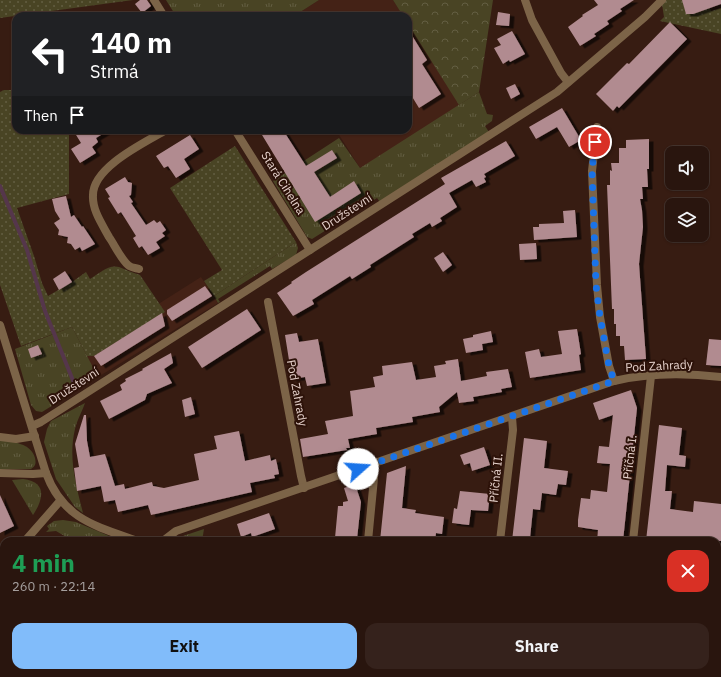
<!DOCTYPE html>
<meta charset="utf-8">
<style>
:root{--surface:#29150e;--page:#35221c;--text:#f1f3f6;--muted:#a59f9e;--line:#45342e;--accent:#81bcfa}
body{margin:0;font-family:"IBM Plex Sans",sans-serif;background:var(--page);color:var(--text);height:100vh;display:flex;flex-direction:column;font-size:15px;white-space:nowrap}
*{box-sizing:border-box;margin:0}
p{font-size:13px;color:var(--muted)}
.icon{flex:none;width:22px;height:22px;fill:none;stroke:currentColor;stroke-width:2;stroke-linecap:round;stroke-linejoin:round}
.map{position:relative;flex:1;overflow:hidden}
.drawer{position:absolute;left:0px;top:537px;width:721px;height:140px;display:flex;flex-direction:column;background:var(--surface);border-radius:12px 12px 0 0;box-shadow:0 1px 3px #0004,0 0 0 1px var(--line)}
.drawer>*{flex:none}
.guide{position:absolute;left:12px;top:12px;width:400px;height:122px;border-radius:12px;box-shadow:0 1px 3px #0004,0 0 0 1px var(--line);background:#202124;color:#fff;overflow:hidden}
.controls{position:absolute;left:665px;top:146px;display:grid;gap:8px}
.controls a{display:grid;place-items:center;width:44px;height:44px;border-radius:8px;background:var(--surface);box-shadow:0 1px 3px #0004,0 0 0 1px var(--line);font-size:20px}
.pin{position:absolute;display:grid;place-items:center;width:34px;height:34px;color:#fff;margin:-17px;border:2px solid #fff;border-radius:50%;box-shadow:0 1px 4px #0007}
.me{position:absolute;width:44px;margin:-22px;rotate:71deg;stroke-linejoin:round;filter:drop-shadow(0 0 3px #0008)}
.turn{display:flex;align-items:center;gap:14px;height:84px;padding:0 12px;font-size:18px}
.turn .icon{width:52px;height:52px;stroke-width:2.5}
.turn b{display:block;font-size:28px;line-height:34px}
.then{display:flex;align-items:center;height:38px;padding:0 12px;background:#0003;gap:8px;font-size:15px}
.round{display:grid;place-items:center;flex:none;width:42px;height:42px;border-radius:12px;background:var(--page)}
.overview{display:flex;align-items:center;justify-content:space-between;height:68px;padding:0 12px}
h1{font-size:24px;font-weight:800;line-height:30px;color:#1e9e55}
.cta{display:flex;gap:8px;margin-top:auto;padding:8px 12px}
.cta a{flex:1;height:46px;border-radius:12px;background:var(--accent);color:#111;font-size:16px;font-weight:800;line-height:46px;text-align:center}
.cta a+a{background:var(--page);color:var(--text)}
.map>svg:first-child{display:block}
.built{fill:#442216}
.grass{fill:url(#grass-tufts)}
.park{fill:url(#park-crowns)}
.garden{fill:url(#garden-dots)}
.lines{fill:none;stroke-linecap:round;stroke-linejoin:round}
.stream{stroke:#55364b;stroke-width:4}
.building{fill:#b18b90;filter:url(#shadow)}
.street{stroke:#7c6448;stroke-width:8}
.route{stroke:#1a73e8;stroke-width:7;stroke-dasharray:0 12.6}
.labels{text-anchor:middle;stroke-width:4;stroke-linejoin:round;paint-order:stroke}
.street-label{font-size:12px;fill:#e5d1cb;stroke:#2d1209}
</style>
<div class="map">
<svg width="721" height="677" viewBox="0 0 721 677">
<defs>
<pattern id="grass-tufts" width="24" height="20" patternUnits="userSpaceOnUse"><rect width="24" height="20" fill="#494424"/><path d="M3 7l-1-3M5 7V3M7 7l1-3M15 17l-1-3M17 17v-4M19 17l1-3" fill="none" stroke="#635e42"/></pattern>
<pattern id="park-crowns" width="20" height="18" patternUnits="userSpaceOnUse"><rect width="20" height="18" fill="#494424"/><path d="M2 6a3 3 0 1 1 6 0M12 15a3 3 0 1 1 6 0" fill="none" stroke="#635e42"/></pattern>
<pattern id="garden-dots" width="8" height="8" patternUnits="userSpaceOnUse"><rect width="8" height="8" fill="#494424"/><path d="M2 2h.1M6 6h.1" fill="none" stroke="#635e42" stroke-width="1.8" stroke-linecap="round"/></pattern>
<filter id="shadow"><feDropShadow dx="4.5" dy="2.5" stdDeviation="0" flood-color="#0009"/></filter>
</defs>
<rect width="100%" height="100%" fill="#371c12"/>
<g class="built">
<polygon points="319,0 393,0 403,16 294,16"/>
<polygon points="408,24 460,105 484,126 360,168 336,130 408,130"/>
<polygon points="201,277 218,303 98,377 84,351"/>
</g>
<g class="grass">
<polygon points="166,0 319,0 294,16 176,16"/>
<polygon points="479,92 487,114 493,115 492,121 485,126 489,132 380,202 377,198 312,239 307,237 273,181 339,138 360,168"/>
<polygon points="296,242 298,248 296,255 272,269 270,266 218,299 220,302 218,303 214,296"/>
<polygon points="72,327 98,377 42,412 36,411 31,405 15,349"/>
<path d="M85,403C82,412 77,420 75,429C68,458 76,485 83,513L75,507L56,479L44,442L47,429L51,421Z"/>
<path d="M0,440C13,442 31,443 35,458C36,463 36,466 31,469H0Z"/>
<path d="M23,479C48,482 43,500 33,515L12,480Z"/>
<polygon points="63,520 76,522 121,541 73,541 56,531 46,532 49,529 47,526 54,521"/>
<polygon points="204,529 202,541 176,541 180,537"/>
</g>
<polygon class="park" points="393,0 493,0 479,92 459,105 408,24 408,16 403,16"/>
<g class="garden">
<polygon points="0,0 133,0 0,18"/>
<polygon points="665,0 707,0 711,11 721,8 721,34 660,21 664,17 662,4"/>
<path d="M4,90H14L13,98H16V130H69V194L17,208L34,256L42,283L48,296L72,282L86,272L90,279C98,274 109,264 119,267C127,270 133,273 140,275L165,312L94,356H87L72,327L21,346L0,285V92Z"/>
<polygon points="235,146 296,242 214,296 204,281 222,270 170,188"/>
</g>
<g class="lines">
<polyline class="stream" points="0,186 27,250 45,311 76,388"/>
</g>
<g class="building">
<polygon points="140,0 147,0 151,6 142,13 135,4"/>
<polygon points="594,0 634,0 620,9 622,11 607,21 609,24 594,34 596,36 580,46 568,27 583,16 582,15 598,5"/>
<polygon points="682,0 721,0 721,4 693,14 686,14"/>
<polygon points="498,12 510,14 509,26 496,25"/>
<polygon points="670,22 687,39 621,106 619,108 617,106 613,111 596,94 627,63 629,64"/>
<polygon points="408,29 427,60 422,64 441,94 419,108 408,90"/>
<polygon points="512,31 525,54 510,62 509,60 503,64 494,48 501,45 497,39"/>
<polygon points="515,84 520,94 511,99 506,88"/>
<polygon points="562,108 581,140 569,147 557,127 536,139 529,127"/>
<polygon points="73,130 109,130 96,138 98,142 92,147 96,153 80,163 71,149 81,143"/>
<polygon points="259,130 283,130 306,166 332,150 337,158 314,172 330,197 354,181 361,193 315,222"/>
<polygon points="190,135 199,149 184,159 190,169 176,178 168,166 164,168 156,156"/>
<polygon points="649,139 649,169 647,169 648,187 642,187 643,199 640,199 642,210 643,227 639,264 646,359 625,360 624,346 620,346 620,336 616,336 616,324 614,324 614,309 612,309 607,185 610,185 610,170 612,171 611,163 619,163 619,148 626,148 626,140"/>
<polygon points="506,141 515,156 484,174 486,177 484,178 486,182 476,187 472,180 449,193 457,207 440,218 442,221 432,227 430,223 412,234 414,237 370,265 371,267 352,279 350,276 312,300 314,304 293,316 277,293 292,283 291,282 306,272 445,184 441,178"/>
<polygon points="125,177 128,182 132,183 131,195 129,196 133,202 131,203 146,225 154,220 157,223 160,221 166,230 162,233 165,236 156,242 160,248 148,255 142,246 139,248 133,238 136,236 121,212 118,214 108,198 110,197 105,189"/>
<polygon points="66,196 71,217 74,215 82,227 83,226 95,244 82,251 80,247 75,250 71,244 67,243 68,237 58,235 59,230 54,223 60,219 55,211 52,199"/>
<polygon points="575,210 577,237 534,240 533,227 539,227 539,224 564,223 563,211"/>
<polygon points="536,243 537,259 520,260 519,244"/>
<polygon points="443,252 452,265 443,272 434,258"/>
<polygon points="65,271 72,282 59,290 53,279"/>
<polygon points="205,286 212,296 172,321 167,314 167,310"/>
<polygon points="247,309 261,330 202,368 188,347"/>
<polygon points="162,313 165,326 101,366 94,356"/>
<polygon points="577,329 581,354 579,355 581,370 530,378 525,352 539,349 541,357 562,354 558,331"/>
<polygon points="491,331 493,342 482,344 483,350 466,353 463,339 473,337 473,335"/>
<polygon points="297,333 299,342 318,339 326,383 307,386 305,377 292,379 285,335"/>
<polygon points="709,339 721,340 721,366 706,365"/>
<polygon points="38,345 42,354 31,358 28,349"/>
<polygon points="171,353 173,363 164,369 172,383 147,394 145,400 109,419 100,401 122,390 120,385 126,381 125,379 143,370 142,369"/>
<polygon points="458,359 461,381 487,376 486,372 508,369 512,387 501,389 502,392 473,397 474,401 459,403 457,392 439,407 440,412 412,417 413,422 376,428 377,434 348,439 350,448 346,448 347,450 303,457 300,439 328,434 325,421 353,416 350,391 375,387 373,377 383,375 382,366 412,362 416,380 436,377 434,366 446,364 445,361"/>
<polygon points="631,390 637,408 623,541 597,541 598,530 578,527 578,520 581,498 590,499 591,490 607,492 610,464 597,463 599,446 609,447 613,415 599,420 593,403"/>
<polygon points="191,397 195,414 185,417 182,400"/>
<polygon points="84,415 86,415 87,441 90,457 105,454 115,486 124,484 125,489 152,482 153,486 164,488 199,480 194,454 217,449 214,436 239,431 245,461 270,455 271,461 276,459 279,474 274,475 275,478 250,483 252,492 204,503 151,515 148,505 118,512 115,500 104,502 101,486 77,491 74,468 79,467 75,444"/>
<polygon points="659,425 682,428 679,455 686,456 685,467 667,465 665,491 672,491 670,509 693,512 694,501 721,504 721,541 691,541 668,538 667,541 646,541"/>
<polygon points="524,438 547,441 544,468 568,471 566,485 558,484 556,495 542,493 540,510 533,509 530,538 524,537 523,541 512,541"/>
<polygon points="484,447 490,465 472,471 470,463 464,465 460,455"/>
<polygon points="406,466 402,508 416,510 415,513 444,517 442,534 436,533 435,541 380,541 387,473"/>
<polygon points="355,484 361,502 357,539 335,538 338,506 343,506 343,502 348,501 344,488"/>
<polygon points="460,491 490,494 488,511 471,510 469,525 452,523 454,508 457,509"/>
<polygon points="0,495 14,526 0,533"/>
<polygon points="269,513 275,529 252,537 251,533 241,537 237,524"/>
</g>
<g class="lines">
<g class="street">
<polyline points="154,0 164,16"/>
<polyline points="525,0 532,20 561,73 568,82"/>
<polyline points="597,127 592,171 597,285 600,317 609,366 614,381"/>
<polyline points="235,130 310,250"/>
<path d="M139,269C136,268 131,268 128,265C121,259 114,244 109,237C102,224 92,210 93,195C93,167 144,143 166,130"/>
<polyline points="268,302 301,476 304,488"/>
<path d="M0,325L46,473C63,519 95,526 138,541"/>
<polyline points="32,426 41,422 557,92 645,17 662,0"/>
<polyline points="0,437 16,439 35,436"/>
<polyline points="0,473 33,474 46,473"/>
<polyline points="25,541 60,501"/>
<path d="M163,541L176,531L614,381C648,373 686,373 721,377"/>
<polyline points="368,541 374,478 372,465"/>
<polyline points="500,541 513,430 512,417"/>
<polyline points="633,541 651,376"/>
<polyline points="0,572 4,567"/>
<polyline points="468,673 478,677"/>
<polyline points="617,677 618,673"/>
</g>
</g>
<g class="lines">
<polyline class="route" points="358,469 614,381 609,366 600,317 596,285 592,171 595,142"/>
</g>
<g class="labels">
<g class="street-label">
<text transform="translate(283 183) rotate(58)" y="4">Stará Cihelna</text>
<text transform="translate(347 212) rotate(-33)" y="4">Družstevní</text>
<text transform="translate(659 366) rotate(-3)" y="4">Pod Zahrady</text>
<text transform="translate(74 386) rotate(-33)" y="4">Družstevní</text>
<text transform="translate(297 393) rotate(79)" y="4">Pod Zahrady</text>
<text transform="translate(630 457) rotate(-83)" y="4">Příčná I.</text>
<text transform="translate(496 478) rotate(-84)" y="4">Příčná II.</text>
</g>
</g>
</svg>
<div class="controls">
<a><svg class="icon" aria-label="sound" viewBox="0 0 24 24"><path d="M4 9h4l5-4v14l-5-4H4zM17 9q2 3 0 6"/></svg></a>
<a><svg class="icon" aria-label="layers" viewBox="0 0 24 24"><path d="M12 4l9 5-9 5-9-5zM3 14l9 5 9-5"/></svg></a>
</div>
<div class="pin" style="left:595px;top:142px;background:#d93025"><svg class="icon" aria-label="arrive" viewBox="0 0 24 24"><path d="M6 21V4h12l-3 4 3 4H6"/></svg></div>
<svg class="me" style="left:358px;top:469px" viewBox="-20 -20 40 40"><circle r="19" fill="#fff"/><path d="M0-13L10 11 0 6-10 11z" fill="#1a73e8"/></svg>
<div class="guide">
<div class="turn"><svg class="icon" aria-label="left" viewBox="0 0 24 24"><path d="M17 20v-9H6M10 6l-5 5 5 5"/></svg><div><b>140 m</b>Strmá</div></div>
<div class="then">Then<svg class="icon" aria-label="arrive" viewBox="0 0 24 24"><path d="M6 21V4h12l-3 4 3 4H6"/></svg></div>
</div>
<section class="drawer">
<div class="overview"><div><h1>4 min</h1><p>260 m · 22:14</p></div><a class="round" style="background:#d93025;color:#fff"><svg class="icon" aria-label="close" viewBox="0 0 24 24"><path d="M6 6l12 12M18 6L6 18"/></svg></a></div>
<div class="cta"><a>Exit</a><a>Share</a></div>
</section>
</div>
